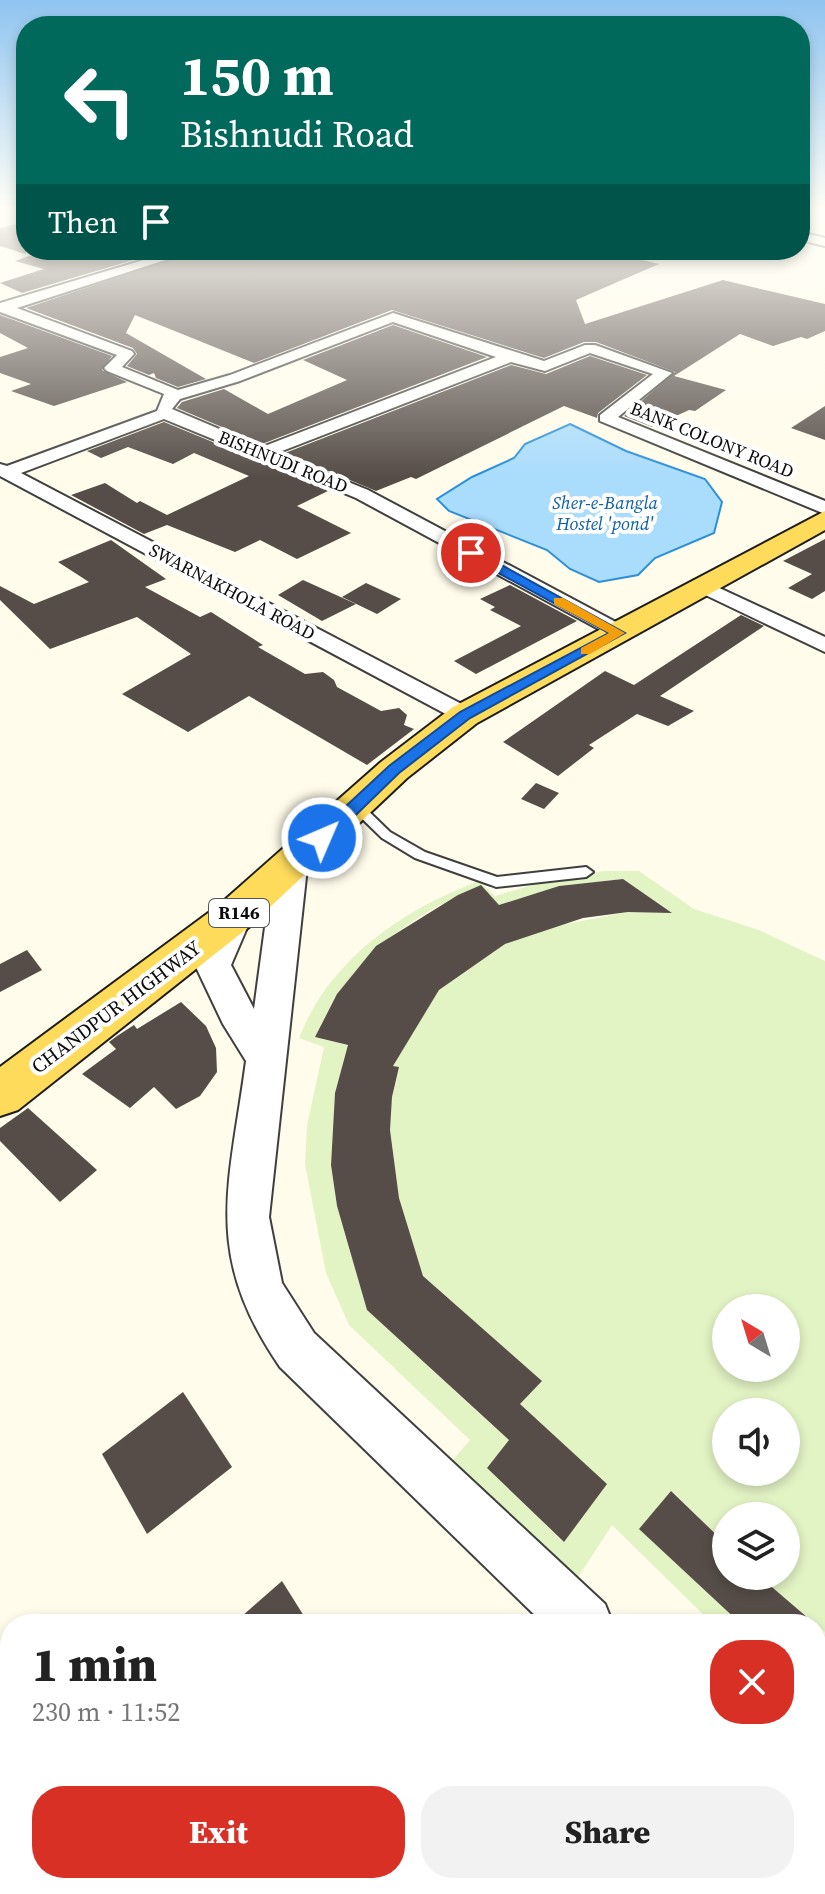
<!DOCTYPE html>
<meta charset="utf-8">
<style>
:root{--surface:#fff;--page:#f2f2f2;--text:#222;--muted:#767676;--accent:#d93025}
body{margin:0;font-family:"Source Serif 4",serif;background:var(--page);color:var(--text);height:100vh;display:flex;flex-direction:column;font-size:30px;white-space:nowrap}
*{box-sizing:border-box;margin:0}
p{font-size:26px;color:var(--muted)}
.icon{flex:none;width:44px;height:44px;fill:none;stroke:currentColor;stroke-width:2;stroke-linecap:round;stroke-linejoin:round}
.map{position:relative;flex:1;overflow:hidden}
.drawer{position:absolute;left:0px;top:1614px;width:826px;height:280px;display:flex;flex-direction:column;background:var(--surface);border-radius:32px 32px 0 0;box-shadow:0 4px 12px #0003}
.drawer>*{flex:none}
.banner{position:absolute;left:16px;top:16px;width:794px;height:244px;border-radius:32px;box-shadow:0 4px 12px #0003;background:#00695c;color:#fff;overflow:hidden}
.needle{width:52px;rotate:322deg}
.controls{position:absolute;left:712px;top:1294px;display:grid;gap:16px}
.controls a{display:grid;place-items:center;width:88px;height:88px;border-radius:50%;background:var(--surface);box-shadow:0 4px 12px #0003;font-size:40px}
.pin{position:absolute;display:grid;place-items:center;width:68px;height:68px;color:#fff;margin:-34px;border:4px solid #fff;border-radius:50%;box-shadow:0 2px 8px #0007}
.me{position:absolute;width:88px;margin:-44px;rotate:45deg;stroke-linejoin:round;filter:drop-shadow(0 0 6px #0008)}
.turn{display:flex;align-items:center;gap:28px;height:168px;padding:0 32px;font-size:36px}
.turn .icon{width:104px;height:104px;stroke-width:2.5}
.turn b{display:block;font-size:56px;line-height:68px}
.then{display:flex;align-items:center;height:76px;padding:0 32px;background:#0003;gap:16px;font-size:30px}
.round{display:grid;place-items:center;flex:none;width:84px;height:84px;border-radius:32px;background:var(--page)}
.headline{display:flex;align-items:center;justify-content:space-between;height:136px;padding:0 32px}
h1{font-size:48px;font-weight:800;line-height:60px}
.cta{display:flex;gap:16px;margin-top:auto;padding:16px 32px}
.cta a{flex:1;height:92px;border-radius:32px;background:var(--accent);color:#fff;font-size:32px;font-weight:800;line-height:92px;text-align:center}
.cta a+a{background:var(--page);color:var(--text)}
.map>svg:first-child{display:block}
.pitch{fill:#e2f3c4;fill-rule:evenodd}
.water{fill:#aadcfc;stroke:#2b90da;stroke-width:2}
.building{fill:#564d48}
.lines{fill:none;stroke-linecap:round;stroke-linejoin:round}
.service-casing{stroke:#3f3f3f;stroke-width:4}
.minor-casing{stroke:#3f3f3f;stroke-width:4}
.tertiary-casing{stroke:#3f3f3f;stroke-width:4}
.primary-casing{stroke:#1d1d1d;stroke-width:4}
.service{fill:#fff;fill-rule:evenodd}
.minor{fill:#fff;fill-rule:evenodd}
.tertiary{fill:#fff;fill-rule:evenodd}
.primary{fill:#ffdb5b;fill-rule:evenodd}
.route{fill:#1a73e8;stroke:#114b97;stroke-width:2}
.slow{fill:#f59e0b}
.labels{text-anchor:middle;stroke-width:8;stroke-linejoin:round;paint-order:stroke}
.far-street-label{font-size:18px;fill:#0c0c0c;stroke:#fff}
.far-water-label{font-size:18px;font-style:italic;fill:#0a60a9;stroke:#fff}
.shield{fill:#fff;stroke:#555;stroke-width:2}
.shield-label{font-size:18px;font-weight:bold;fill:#0c0c0c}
.street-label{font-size:20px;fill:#0c0c0c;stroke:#fff}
</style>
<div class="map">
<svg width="825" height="1894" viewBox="0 0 825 1894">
<rect width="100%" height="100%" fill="#fffceb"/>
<path class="pitch" d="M604,871H639L694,909L759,930L825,961V1632L759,1576H786V1516H726V1544L671,1491L640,1529L741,1624H713L612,1525L575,1582L451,1462L470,1440L349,1325L326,1273L305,1164L307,1126L324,1047L299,1038C330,959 402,910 479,881L495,896L549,880ZM623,879L671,912H628L550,927L503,904L559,886ZM481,886L527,934L505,944L439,990L397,1058L315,1037C347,962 407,916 481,886ZM345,1056L399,1067L392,1097L390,1130L399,1198L423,1276L542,1381L496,1429L367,1310L337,1207L331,1165L335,1093ZM726,1308H786V1368H726ZM726,1412H786V1472H726ZM530,1414L606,1484L563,1542L487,1468Z"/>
<polygon class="water" points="570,424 626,451 705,479 722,502 714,533 655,558 638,575 599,582 570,569 547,550 449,511 437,499 472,477 514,458 525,444"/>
<g class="building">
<polygon points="26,222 26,254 0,246 0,228"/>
<polygon points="46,250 167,250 22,293 0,283 44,269 15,261"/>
<polygon points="199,250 601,250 659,264 576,300 585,324 723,280 825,304 825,331 807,339 801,337 773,346 740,334 674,376 726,390 695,411 689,410 652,427 624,416 675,372 596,342 584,342 544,358 392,310 254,363 135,315 126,333 206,379 178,387 156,378 154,373 149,375 127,366 137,354 133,348 26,308"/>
<polygon points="0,315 112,356 102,370 127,382 54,406 11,391 31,384 0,373 0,357 28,348 0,333"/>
<polygon points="393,325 487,357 262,444 177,408 182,402 224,389 268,414 347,380 303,360"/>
<polygon points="590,356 647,375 598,413 597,418 564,406 416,479 411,477 376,491 285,453 511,365 546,374"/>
<polygon points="825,406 825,440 791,428"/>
<polygon points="164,422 330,490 297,506 351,533 297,559 260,540 235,552 167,525 144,534 71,495 105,483 137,503 140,501 167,515 249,476 194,453 173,464 128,447 101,458 87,451"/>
<polygon points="825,539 825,591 812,599 788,588 812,574 783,561"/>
<polygon points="111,540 166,579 145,587 200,617 211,612 263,645 258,647 305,674 323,672 334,680 337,687 381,711 399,708 407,715 404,725 414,729 367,765 249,696 188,732 122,694 191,654 137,617 50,649 0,600 0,586 34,604 89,582 58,562"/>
<polygon points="303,580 356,604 322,621 278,595"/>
<polygon points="366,583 401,599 377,614 342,597"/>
<polygon points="510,585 577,621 476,674 454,661 521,626 490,610 495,607 480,599"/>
<polygon points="741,615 764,626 660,696 694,711 668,726 637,714 589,745 594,748 558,776 503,742 605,671 634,685"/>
<polygon points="536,783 559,793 544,809 521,799"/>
<polygon points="623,879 672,913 628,912 583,918 505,944 439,990 393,1066 399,1067 392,1097 390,1130 399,1198 423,1276 542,1381 520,1404 607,1484 564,1542 487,1468 509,1440 367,1310 337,1206 331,1165 335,1093 348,1045 315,1037 337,994 376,946 458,895 481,885 499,905 559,886"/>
<polygon points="27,950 42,970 0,992 0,964"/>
<polygon points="181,1002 206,1026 216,1048 217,1072 200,1096 176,1109 154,1087 130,1108 82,1074 116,1049 109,1042 117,1036 134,1025 137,1029"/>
<polygon points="28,1108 97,1170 60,1202 0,1141 0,1128"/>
<polygon points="183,1392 232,1467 147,1534 102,1454"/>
<polygon points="671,1491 726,1544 726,1576 759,1576 815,1624 741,1624 639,1529"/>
<polygon points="282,1581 309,1624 233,1624"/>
</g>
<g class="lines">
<defs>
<polygon id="service" points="355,801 359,802 390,832 425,852 497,877 586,867 593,872 586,877 496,887 491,885 415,858 382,838 351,808 349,805 351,802"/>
<g id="minor">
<path d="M177,250H196L17,308L132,351L134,354L122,367L178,390L230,375L393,313L544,361L585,345H595L672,373L618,417L825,501V514L600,421V415L653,374L590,353L545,371L511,362L277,453L368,490L627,628L630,633L627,638L619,640L356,498L164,419L21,473L473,710L477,715L473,720H457L0,476V464L7,466L157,411L164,394L107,371L104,368L117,355L0,312V303ZM393,322L496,357L262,447L172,409L180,399L240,381Z"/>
<polygon points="700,579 825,637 825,652 693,589 690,585 693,581"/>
</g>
<g id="tertiary">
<polygon points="800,232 825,238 825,246 800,240"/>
<path d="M290,856L302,860L307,868L269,1217L282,1283L314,1333L605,1604L613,1624H544L280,1367C202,1253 229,1188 246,1061L223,1024L195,965L222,907L234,903L246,907L252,916L231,965L254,1009L273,868L278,860Z"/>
<polygon points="816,1813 825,1817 825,1885 816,1881"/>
</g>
<polygon id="primary" points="825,511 825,530 477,723 407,778 249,927 18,1110 0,1116 0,1067 219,905 381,762 453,707"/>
</defs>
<use href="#service" class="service-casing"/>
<use href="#minor" class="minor-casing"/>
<use href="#tertiary" class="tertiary-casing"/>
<use href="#primary" class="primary-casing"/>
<use href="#service" class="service"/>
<use href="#minor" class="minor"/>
<use href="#tertiary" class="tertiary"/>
<use href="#primary" class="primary"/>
</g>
<linearGradient id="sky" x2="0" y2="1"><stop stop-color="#8fc4f0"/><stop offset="0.44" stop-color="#fffef6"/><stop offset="1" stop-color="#fffef6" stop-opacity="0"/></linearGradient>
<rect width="825" height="477" fill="url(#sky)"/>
<polygon class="route" points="467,551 476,551 625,633 470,718 399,773 328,842 316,842 316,834 389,766 460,712 609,633 467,556"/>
<polygon class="slow" points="554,598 563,598 625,633 590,654 581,654 581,648 609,633 554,604"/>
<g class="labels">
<g class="far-street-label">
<text transform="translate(712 440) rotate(22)" y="6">BANK COLONY ROAD</text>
<text transform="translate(283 462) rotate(22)" y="6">BISHNUDI ROAD</text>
<text transform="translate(232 592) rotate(28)" y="6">SWARNAKHOLA ROAD</text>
</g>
<g class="far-water-label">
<text x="605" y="509">Sher-e-Bangla<tspan x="605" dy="21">Hostel 'pond'</tspan></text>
</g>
<rect class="shield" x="209" y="899" width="60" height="28" rx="6"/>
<g class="shield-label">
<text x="239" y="919">R146</text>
</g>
<g class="street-label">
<text transform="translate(116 1007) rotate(-37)" y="7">CHANDPUR HIGHWAY</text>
</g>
</g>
</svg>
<div class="controls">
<a><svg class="needle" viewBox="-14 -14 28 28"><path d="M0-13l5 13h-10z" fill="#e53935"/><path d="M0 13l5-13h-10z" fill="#767676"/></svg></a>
<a><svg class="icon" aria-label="sound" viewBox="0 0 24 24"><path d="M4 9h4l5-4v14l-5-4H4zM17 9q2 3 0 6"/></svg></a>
<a><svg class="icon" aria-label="layers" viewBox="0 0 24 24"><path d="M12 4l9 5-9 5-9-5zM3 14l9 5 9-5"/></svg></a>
</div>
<div class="pin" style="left:471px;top:553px;background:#d93025"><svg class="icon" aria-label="arrive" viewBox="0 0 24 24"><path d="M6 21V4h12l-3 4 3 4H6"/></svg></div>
<svg class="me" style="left:322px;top:838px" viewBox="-20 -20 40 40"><circle r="17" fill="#1a73e8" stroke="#fff" stroke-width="3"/><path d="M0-11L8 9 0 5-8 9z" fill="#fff"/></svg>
<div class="banner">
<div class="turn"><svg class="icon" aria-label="left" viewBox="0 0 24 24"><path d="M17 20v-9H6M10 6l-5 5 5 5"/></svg><div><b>150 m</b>Bishnudi Road</div></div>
<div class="then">Then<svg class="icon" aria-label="arrive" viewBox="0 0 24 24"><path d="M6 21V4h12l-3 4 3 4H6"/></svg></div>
</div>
<section class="drawer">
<div class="headline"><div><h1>1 min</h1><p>230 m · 11:52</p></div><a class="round" style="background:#d93025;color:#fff"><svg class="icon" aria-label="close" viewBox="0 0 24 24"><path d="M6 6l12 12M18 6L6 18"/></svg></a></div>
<div class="cta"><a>Exit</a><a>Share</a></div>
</section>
</div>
